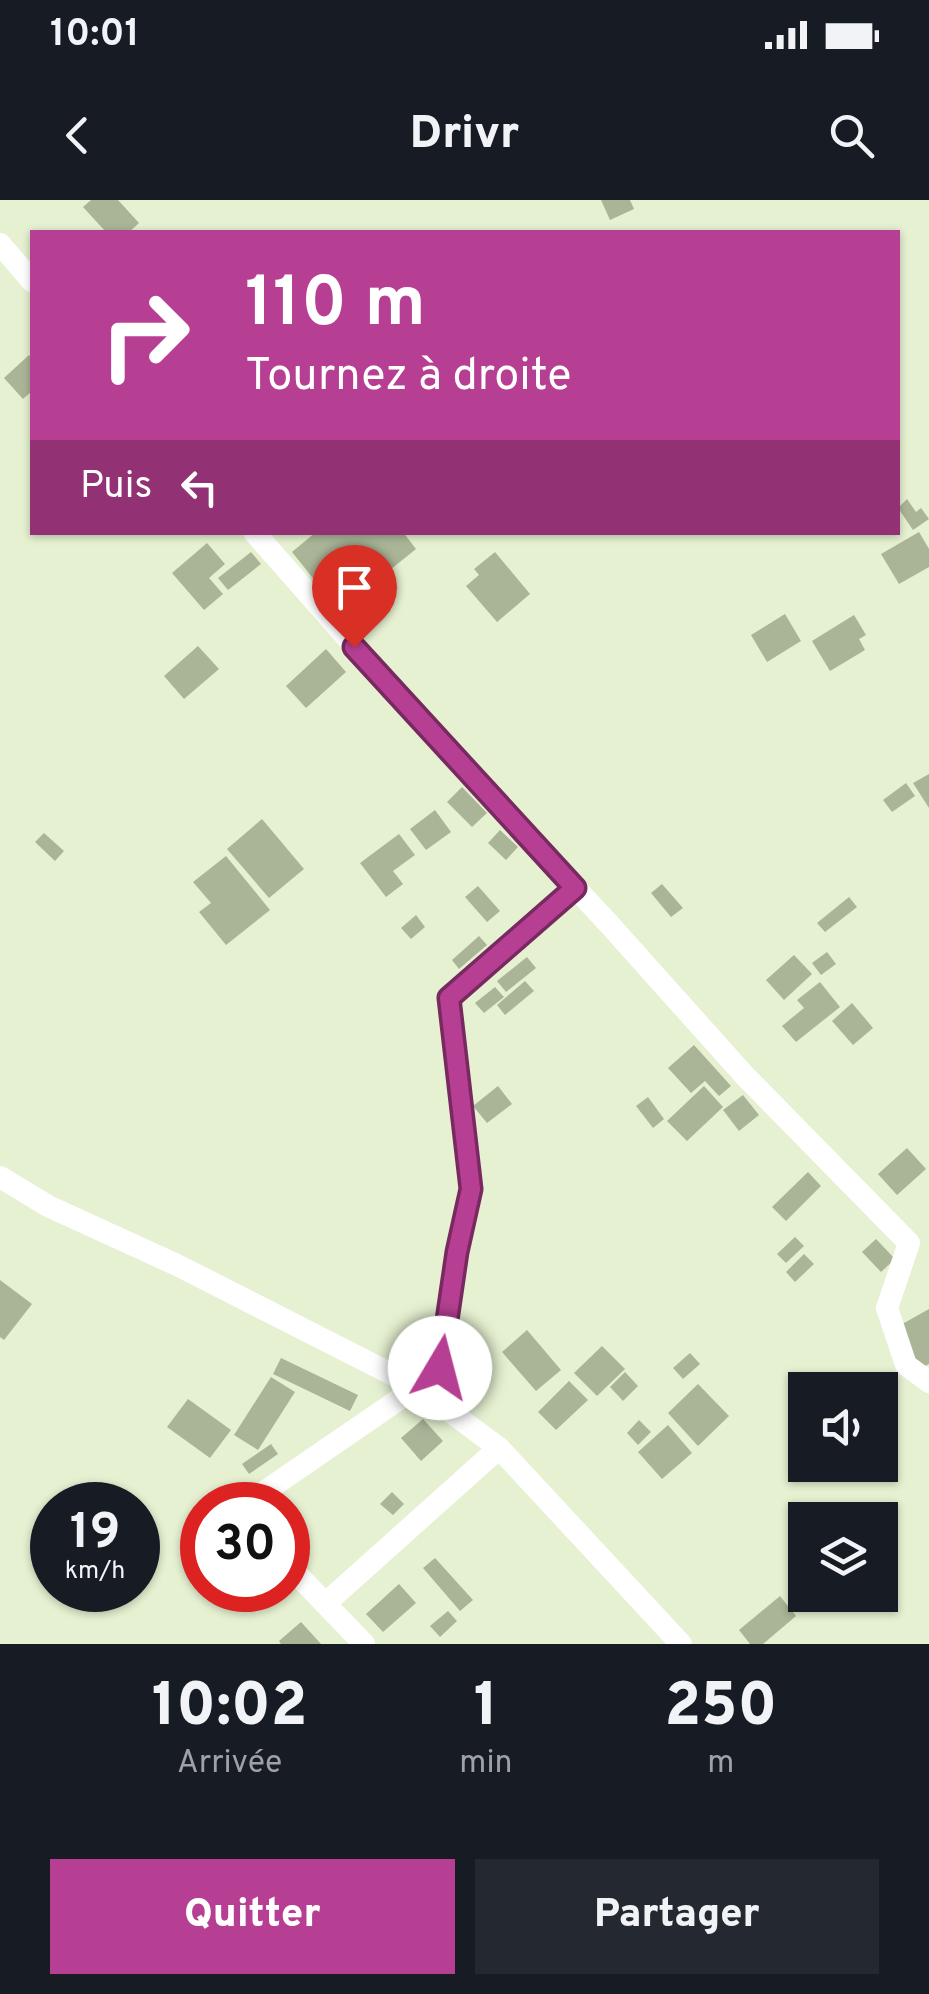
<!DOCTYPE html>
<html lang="fr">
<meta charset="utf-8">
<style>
:root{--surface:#171b24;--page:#242831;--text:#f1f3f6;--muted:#9ea1a6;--accent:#b73f93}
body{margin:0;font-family:Overpass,sans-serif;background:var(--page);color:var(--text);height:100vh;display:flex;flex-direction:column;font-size:38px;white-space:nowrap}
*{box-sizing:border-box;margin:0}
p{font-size:32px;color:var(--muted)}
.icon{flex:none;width:55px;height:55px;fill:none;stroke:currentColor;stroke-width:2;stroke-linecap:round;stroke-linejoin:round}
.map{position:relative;height:1444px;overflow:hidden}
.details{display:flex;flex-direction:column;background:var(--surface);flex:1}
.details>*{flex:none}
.hud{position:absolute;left:30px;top:30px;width:870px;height:305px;border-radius:0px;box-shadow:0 2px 8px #0004;background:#b73f93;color:#fff;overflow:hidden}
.fabs{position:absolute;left:788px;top:1172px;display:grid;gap:20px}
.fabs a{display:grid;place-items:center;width:110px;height:110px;border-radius:0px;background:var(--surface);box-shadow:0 2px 8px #0004;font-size:50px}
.speed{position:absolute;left:30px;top:1282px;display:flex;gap:20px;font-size:50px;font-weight:700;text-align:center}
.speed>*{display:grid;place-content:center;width:130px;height:130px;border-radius:50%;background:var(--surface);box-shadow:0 2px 8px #0004;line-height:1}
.speed small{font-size:25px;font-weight:400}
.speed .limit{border:15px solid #d22;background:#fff;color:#111}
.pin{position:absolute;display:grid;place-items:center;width:85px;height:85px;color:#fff;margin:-102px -42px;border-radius:50% 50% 50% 0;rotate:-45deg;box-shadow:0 0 10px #0007}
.pin .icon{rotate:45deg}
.me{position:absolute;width:110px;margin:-55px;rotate:8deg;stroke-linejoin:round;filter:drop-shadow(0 0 8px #0008)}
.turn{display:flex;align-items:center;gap:35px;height:210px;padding:0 50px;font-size:45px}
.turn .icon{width:130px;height:130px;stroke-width:2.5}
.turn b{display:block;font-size:70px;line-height:85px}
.then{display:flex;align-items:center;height:95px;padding:0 50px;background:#0003;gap:20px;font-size:38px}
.eta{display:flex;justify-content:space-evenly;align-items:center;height:170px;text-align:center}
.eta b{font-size:60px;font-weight:800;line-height:70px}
.primary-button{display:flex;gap:20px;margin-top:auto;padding:20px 50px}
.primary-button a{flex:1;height:115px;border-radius:0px;background:var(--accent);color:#fff;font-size:40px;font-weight:800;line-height:115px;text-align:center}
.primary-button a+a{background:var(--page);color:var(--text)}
.status{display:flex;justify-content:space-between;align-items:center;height:70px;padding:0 50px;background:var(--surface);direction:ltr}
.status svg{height:28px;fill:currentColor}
header{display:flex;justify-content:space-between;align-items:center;height:130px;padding:0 50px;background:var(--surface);font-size:45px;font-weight:800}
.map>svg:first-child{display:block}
.building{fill:#aab597}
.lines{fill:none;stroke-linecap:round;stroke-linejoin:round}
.minor{stroke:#fff;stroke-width:22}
.route-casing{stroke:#772960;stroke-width:25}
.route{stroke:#b73f93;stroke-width:18}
</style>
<div class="status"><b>10:01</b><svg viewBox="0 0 49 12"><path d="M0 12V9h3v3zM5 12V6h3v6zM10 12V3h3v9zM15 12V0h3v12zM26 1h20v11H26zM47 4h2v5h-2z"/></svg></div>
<header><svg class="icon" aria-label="back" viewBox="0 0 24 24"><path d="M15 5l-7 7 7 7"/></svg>Drivr<svg class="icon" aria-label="search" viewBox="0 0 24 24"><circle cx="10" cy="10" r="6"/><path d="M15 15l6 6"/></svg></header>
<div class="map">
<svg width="929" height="1444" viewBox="0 0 929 1444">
<rect width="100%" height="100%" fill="#e5f1d1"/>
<g class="building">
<polygon points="91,0 118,0 139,23 129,32 106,32 83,7"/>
<polygon points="601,0 630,0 634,9 610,20"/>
<polygon points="29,155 32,159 32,191 23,199 4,178"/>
<polygon points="907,299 916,312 921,308 929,319 913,330 898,308"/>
<polygon points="316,332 403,332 416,349 339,411 292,352"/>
<polygon points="919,332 929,349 929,367 899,384 881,354"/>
<polygon points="207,343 225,364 209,378 223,394 204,410 172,373"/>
<polygon points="251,352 261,364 228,390 218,378"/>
<polygon points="495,352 530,394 497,422 466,386 479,375 474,369"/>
<polygon points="785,414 801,441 767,462 751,435"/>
<polygon points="854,415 866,435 859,439 865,450 830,471 812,441"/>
<polygon points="198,446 219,469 184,499 164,476"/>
<polygon points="326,449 346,472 306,508 286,486"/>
<polygon points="929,574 929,608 913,583"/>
<polygon points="906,583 915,596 892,612 883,600"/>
<polygon points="462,587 487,613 472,627 447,602"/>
<polygon points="435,610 451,632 426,650 410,629"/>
<polygon points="262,619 304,669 269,698 227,649"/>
<polygon points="500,630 518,647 506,660 488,643"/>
<polygon points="44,633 64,651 55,661 35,642"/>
<polygon points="399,634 415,655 393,671 403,684 386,697 360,663"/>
<polygon points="226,656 270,710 226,745 199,712 211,703 193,682"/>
<polygon points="662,684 683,708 671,717 651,693"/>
<polygon points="478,686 500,711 487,722 465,697"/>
<polygon points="849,697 857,707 825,732 817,723"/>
<polygon points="416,715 425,727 411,739 401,728"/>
<polygon points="479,736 487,745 459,769 452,760"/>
<polygon points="827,752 836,764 821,775 812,763"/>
<polygon points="794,755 812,774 784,800 766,780"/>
<polygon points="527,757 536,768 506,792 497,781"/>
<polygon points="525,781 534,791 505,815 497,805"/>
<polygon points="820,782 840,807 796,842 782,826 804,808 797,800"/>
<polygon points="495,787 504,797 484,813 475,803"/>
<polygon points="852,803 873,828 853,845 832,821"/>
<polygon points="694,845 731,886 719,896 705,881 691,893 668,868"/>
<polygon points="498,886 512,904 487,923 473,906"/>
<polygon points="704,886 723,907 687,941 667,921"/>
<polygon points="743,895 759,915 739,931 723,910"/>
<polygon points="648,897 664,919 653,928 636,906"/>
<polygon points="907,948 926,969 897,995 878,974"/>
<polygon points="808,972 821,986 786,1021 772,1007"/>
<polygon points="795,1037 804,1046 786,1063 777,1054"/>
<polygon points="876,1039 895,1059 881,1072 862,1052"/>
<polygon points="804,1054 814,1064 795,1082 786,1072"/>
<polygon points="0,1080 32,1104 4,1140 0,1137"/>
<polygon points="929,1109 929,1164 921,1168 897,1127"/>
<polygon points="527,1130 561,1170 536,1191 502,1152"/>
<polygon points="602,1146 625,1169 597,1196 574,1173"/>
<polygon points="690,1153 700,1164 683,1179 673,1168"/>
<polygon points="281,1158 358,1195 350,1211 273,1174"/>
<polygon points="480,1161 488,1172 472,1183 465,1172"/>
<polygon points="625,1172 638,1186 623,1201 610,1187"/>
<polygon points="271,1177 295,1192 258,1250 234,1235"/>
<polygon points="569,1181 588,1200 556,1230 538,1212"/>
<polygon points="698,1184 729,1216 698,1246 668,1213"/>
<polygon points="188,1199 231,1230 210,1258 167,1227"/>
<polygon points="423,1219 443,1241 421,1261 401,1238"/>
<polygon points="639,1220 651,1232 638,1245 627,1233"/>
<polygon points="668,1225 692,1253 662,1279 638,1252"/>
<polygon points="271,1244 278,1254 249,1274 242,1264"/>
<polygon points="392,1292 404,1304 393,1315 380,1304"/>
<polygon points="435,1358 473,1400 460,1411 423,1368"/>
<polygon points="399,1384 416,1403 383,1432 366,1414"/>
<polygon points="780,1396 796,1416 763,1444 750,1444 739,1430"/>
<polygon points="448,1411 457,1421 440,1437 430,1426"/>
<polygon points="301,1422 321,1444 281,1444 279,1441"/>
</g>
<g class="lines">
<g class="minor">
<polyline points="0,44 32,81"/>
<polyline points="254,332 430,532 609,724 745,876 909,1043 887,1108 906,1165 929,1182"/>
<polyline points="0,977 48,1006 177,1065 417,1187 499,1248 681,1444"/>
<polyline points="452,1211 440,1168 457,1052 471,989 449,798 575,688"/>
<polyline points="245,1305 417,1187"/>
<polyline points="288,1365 364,1444"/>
<polyline points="326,1403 499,1248"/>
</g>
</g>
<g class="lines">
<defs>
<polyline id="route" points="354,447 575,688 449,798 471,989 457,1052 440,1168"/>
</defs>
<use href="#route" class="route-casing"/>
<use href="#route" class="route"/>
</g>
</svg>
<div class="fabs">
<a><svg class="icon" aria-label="sound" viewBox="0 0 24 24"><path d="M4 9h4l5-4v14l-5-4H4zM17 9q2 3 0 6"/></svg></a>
<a><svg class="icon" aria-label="layers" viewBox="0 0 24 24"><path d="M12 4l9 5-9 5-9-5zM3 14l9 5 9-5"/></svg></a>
</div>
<div class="speed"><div>19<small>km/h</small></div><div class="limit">30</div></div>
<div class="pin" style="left:354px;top:447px;background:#d93025"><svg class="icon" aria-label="arrive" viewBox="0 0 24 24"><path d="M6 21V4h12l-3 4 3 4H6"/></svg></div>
<svg class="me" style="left:440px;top:1168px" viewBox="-20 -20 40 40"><circle r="19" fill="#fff"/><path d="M0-13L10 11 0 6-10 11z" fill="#b73f93"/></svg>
<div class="hud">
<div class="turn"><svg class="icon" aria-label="right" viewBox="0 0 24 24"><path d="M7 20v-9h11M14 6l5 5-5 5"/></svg><div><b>110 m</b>Tournez à droite</div></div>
<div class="then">Puis<svg class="icon" aria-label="left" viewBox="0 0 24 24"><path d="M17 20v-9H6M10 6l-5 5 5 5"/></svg></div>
</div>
</div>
<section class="details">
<div class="eta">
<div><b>10:02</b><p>Arrivée</p></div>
<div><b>1</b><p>min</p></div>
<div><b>250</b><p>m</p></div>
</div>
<div class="primary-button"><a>Quitter</a><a>Partager</a></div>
</section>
